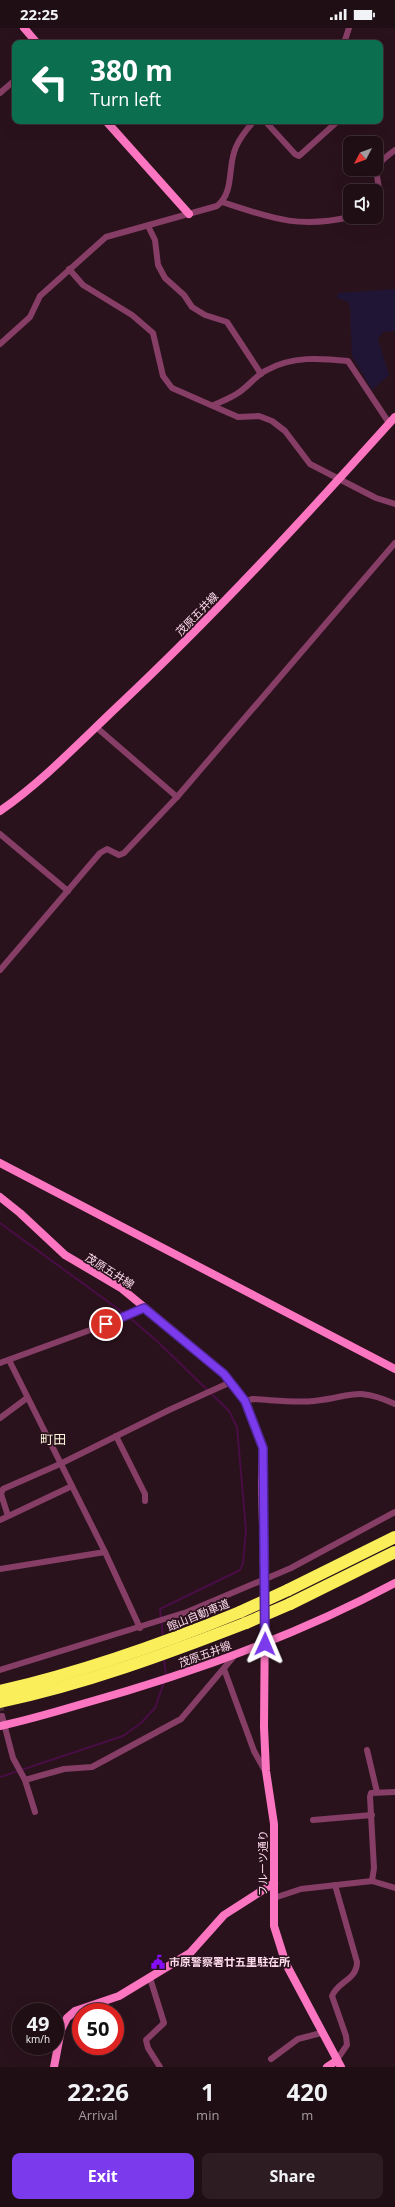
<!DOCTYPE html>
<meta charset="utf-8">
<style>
:root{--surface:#200e15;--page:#2d1c22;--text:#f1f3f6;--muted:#a29ca0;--line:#3d2e34;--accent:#7c3aed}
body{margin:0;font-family:"Open Sans","Noto Sans JP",sans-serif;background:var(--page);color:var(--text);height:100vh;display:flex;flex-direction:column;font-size:15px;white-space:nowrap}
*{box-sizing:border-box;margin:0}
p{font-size:13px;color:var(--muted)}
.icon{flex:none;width:22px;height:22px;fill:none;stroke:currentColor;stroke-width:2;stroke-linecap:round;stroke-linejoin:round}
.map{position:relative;height:2039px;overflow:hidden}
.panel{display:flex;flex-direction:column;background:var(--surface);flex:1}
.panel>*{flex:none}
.guide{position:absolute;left:12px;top:12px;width:371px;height:84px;border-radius:8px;box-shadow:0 4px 16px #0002,0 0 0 1px var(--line);background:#0b6e4f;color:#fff;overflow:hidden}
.needle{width:26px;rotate:229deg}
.fabs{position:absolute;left:343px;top:108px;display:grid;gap:8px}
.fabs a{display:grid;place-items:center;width:40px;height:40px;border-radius:8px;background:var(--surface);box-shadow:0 4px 16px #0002,0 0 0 1px var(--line);font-size:20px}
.speed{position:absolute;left:12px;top:1975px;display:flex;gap:8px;font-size:20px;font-weight:700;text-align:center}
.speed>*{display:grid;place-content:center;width:52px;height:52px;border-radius:50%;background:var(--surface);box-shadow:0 4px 16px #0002,0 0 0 1px var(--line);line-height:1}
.speed small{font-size:10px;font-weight:400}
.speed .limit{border:6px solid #d22;background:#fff;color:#111}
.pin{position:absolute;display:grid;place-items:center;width:34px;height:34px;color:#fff;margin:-17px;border:2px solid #fff;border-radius:50%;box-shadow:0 1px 4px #0007}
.me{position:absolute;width:44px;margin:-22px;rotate:1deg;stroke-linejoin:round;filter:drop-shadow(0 0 3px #0008)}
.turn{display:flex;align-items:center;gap:14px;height:84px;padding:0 12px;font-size:18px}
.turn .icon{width:52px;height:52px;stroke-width:2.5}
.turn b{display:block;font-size:28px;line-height:34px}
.eta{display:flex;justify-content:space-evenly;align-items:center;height:68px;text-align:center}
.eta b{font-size:24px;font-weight:700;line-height:28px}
.button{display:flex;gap:8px;margin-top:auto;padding:8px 12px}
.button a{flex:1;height:46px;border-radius:8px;background:var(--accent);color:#fff;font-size:16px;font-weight:700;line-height:46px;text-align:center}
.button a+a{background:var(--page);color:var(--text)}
.status{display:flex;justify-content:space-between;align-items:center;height:28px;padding:0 20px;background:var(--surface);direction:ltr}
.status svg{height:11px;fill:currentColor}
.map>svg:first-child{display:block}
.green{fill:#201534}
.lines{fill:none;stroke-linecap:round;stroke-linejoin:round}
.stream{stroke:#480d45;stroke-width:2}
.street-tunnel{stroke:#4a303b;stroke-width:6;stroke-dasharray:6 3;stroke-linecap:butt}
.street{stroke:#873e66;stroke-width:6}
.secondary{stroke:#fb75c0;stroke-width:8}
.highway{stroke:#faef5a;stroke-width:12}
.highway-bridge{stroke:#faef5a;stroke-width:12}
.route-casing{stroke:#51269a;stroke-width:10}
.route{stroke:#7c3aed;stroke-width:7}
.labels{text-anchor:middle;stroke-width:3.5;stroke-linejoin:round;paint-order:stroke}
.street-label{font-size:11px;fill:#fedbec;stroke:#2a121c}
.poi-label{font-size:11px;font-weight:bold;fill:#fedbec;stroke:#2a121c;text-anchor:start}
.quarter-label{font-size:13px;fill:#fef7dd;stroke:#2a121c}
</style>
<div class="status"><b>22:25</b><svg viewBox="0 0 49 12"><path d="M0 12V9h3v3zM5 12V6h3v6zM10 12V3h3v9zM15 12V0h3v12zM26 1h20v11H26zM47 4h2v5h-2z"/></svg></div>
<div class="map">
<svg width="395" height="2039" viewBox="0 0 395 2039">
<rect width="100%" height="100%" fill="#2a121c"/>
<polygon class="green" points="395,261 395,303 383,304 378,311 389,347 372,362 352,328 350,280 348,274 337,270 338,265"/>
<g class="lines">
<g class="stream">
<polyline points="0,1195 129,1289 158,1314 229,1383 237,1399 246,1502 243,1535 240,1542 160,1581 163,1610"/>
<polyline points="164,1631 166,1648"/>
<polyline points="0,1749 123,1708 141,1695 155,1680 164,1654"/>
</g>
<polyline class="street-tunnel" points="0,1677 2,1688"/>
<g class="street">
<polyline points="344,15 349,0"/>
<polyline points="0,65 15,52"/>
<polyline points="265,93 295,126 299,128 338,93"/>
<path d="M222,174C271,190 298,201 350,189"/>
<path d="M376,175C384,160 373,148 378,138C381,132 390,126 395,122"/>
<polyline points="148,198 155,212 158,237 165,250 184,267 192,279 205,287 227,294 261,346"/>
<polyline points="69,241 83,257 132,287 153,305 163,348 172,360 238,389 259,388 272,393 285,403 310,436 376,470 395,476"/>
<path d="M0,316L30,289L40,268L106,209L217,178C235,164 227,138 236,119C240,109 247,101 254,93"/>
<path d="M214,377C222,373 231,370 238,365C249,358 256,347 267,342C292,328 320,330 348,333L389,395"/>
<polyline points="96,699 177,769"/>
<polyline points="0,806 68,863"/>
<polyline points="0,942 100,825 107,821 119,827 124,825 177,769 395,515"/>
<polyline points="9,1332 105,1524 140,1600"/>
<polyline points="0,1335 134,1286 144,1280"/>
<path d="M245,1373L253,1371C273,1372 294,1375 314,1373C352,1369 356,1358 395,1376"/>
<polyline points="0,1390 27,1370"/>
<polyline points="116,1408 145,1466 145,1473"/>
<polyline points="8,1488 1,1466 3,1461 60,1436 169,1382 231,1354"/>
<polyline points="0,1492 72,1458"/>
<polyline points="0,1541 105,1524"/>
<polyline points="224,1641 254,1723 264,1741"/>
<polyline points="0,1642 187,1584 291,1540 395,1484"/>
<polyline points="2,1688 13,1730 25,1752 35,1784"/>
<polyline points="367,1722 377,1764"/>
<polyline points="25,1752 64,1741 92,1739 181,1691 235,1627"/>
<polyline points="313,1792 372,1787"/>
<polyline points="372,1853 374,1840 370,1769 371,1765 395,1764"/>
<path d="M335,1857L357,1934C357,1952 338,1953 332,1968L346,2008L347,2017L336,2033"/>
<polyline points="274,1870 301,1861 372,1853 395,1860"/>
<polyline points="150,1950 164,1995 146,2012 148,2020 160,2039"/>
<polyline points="271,2031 298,2011 321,2005"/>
</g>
<g class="secondary">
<polyline points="24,0 37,15"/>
<polyline points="106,93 189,186"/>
<path d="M0,783C43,753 80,714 117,679C215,587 306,488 395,389"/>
<polyline points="0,1135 395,1341"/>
<polyline points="0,1169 20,1185 65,1227 121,1260 167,1298 222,1344 245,1373 263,1420 262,1455 265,1579 264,1699 266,1743 274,1796 274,1898 286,1936 341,2039"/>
<path d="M0,1698C28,1692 55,1684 82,1676C190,1646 296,1608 395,1555"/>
<polyline points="54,2039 61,2002 67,1990 75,1983 119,1968 190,1925 224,1887 274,1855"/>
<polyline points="327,2039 336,2033"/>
</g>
<g class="highway">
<polyline points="288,1562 395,1509"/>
<polyline points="290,1576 395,1524"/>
<path d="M0,1663C83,1644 162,1616 240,1584"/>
<path d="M0,1674C85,1656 166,1626 246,1595"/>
</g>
<g class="highway-bridge">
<polyline points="240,1584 288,1562"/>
<polyline points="246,1595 290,1576"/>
</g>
</g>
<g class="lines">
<defs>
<polyline id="route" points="106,1296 144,1280 224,1346 245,1373 263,1420 265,1616"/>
</defs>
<use href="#route" class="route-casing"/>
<use href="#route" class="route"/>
</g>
<defs>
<symbol id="civic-bare" viewBox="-9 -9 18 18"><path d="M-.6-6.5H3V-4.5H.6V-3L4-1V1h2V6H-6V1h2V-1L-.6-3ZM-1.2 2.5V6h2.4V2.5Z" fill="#860df8" stroke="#2a121c" stroke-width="2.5" paint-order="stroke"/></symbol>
</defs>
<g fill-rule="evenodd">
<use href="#civic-bare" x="148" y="1924" width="20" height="20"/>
</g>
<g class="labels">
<g class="street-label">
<text transform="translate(197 586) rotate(-46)" y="4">茂原五井線</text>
<text transform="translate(110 1243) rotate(32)" y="4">茂原五井線</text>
<text transform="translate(198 1587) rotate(-22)" y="4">館山自動車道</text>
<text transform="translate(205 1626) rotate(-20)" y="4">茂原五井線</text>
<text transform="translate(263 1835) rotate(-90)" y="4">フルーツ通り</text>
</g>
<g class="poi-label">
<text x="169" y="1938">市原警察署廿五里駐在所</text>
</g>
<g class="quarter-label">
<text x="53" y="1416">町田</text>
</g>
</g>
</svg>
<div class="fabs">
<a><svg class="needle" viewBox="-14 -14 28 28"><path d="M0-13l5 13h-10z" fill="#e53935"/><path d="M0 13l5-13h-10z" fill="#a29ca0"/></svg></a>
<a><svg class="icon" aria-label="sound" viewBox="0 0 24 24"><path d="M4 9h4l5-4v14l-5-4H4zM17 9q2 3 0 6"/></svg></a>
</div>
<div class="speed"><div>49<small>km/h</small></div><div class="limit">50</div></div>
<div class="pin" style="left:106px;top:1296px;background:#d93025"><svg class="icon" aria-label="arrive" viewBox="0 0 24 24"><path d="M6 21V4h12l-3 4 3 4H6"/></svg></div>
<svg class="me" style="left:265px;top:1616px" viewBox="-20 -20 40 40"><path d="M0-17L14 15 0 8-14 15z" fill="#7c3aed" stroke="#fff" stroke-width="4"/></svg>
<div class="guide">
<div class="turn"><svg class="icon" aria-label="left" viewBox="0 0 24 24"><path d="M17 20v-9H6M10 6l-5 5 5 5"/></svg><div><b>380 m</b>Turn left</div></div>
</div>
</div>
<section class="panel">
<div class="eta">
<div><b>22:26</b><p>Arrival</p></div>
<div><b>1</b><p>min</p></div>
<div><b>420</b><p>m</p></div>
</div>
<div class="button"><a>Exit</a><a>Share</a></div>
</section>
